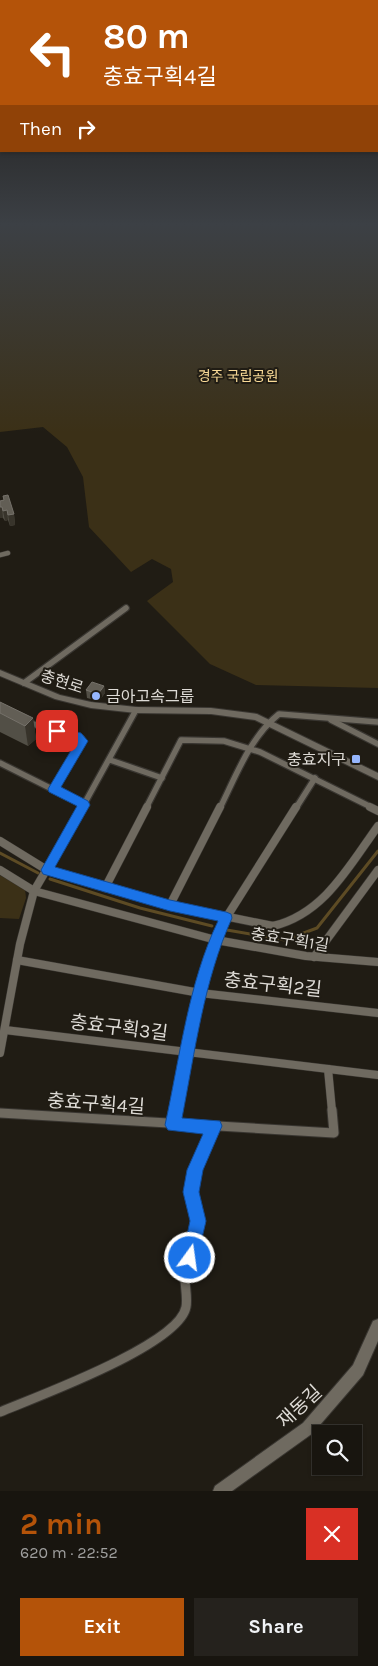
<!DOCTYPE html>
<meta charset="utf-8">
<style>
:root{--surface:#18150f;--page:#25221d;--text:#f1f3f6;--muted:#9f9f9e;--line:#36342f;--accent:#b45309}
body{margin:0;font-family:Karla,"Noto Sans KR",sans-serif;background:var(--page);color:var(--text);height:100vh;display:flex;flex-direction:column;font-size:19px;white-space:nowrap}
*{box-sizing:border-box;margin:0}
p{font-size:16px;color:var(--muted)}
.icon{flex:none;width:28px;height:28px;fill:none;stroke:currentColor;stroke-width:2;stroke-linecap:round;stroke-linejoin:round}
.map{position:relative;height:1491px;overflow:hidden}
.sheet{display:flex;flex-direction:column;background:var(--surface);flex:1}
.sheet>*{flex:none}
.guide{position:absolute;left:0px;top:0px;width:379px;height:152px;box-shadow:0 1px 4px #0004,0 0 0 1px var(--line);background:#b45309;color:#fff;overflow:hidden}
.tools{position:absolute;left:312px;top:1425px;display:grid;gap:10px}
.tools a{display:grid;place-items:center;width:50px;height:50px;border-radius:0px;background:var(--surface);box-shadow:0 1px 4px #0004,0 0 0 1px var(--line);font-size:25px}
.pin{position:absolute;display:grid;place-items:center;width:42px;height:42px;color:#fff;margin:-21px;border-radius:10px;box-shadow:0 2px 8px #0006}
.me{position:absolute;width:55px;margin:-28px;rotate:14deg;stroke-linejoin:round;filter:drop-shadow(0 0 4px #0008)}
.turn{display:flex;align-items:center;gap:18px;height:105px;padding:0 20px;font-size:22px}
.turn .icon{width:65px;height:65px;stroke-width:2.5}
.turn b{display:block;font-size:35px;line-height:42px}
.then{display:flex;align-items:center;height:48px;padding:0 20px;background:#0003;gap:10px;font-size:19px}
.round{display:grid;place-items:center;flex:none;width:52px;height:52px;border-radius:0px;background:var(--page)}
.head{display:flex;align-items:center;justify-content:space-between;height:85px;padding:0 20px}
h1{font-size:30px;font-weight:700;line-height:38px;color:var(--accent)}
.action{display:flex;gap:10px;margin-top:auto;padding:10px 20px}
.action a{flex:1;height:58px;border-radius:0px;background:var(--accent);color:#fff;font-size:20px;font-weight:700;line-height:58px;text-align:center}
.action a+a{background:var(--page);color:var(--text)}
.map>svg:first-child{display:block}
.green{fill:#3b3017}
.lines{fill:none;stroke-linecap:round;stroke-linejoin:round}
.stream{stroke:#5d4b24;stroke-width:3}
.street-far3-casing{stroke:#393631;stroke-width:5.5}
.street-far2-casing{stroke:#393631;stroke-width:8}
.street-far1-casing{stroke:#393631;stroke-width:9}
.street-casing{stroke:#393631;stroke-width:11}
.secondary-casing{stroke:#393631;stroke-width:2}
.street-far3{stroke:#6f6a60;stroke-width:4.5}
.street-far2{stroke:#6f6a60;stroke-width:5.5}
.street-far1{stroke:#6f6a60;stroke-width:8}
.street{stroke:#6f6a60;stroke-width:9}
.secondary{fill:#6f6a60;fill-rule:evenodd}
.wall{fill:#524f46}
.shaded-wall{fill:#38342b}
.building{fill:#625e55;stroke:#75716a}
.route{fill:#1a73e8;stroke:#114b97}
.poi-dot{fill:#96b6fd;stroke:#201c14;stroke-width:2}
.labels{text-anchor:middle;stroke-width:4;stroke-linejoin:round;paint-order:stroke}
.far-park-label{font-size:14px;fill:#f9da97;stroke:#201c14}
.street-label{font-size:16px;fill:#dedbd6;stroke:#201c14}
.poi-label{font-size:16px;fill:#dedbd6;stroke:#201c14;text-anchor:start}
.near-street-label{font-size:19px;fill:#dedbd6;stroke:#201c14}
</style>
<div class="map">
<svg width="378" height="1491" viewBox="0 0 378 1491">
<rect width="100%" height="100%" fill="#201c14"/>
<g class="green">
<polygon points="0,224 378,224 378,688 256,685 210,664 147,601 173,582 171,569 152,559 131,572 89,527 83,477 67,447 43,427 0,432"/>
<polygon points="0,875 25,889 26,898 19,919 0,918"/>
</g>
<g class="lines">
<g class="stream">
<polyline points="0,853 38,873"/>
<polyline points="50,879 140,908 212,926"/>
<polyline points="227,930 285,940 317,928 378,851"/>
</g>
<defs>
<polyline id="street-far3" points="0,555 8,553"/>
<g id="street-far2">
<polyline points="24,683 126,608"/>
<polyline points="331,720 378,744"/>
<polyline points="26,722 81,738 82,741 54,789"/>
<polyline points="110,760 162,778"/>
<polyline points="0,763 84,805"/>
<polyline points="82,808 136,710"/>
<polyline points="146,808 181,740 224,741 260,752 373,808"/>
<path d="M220,808C236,776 250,737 279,714L378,722"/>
<polyline points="296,808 315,778"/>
</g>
<g id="street-far1">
<polyline points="370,807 378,811"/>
<path d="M0,841L47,870L170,905L273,926C324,914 349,866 378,826"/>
<polyline points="0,870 34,891 216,940 306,956 378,962"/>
<polyline points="105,888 147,807"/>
<polyline points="170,905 220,807"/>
<polyline points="314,957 378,870"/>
<polyline points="17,960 200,993 378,1013"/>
<polyline points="5,1030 378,1075"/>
<polyline points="0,1053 20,944 34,891 83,807"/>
<polyline points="328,1069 332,1111"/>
<polyline points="176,1111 200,993 216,942 226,918 296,807"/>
</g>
<g id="street">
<polyline points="0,1113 334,1133 332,1110"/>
<polyline points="173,1125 176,1110"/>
<path d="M0,1412C36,1397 179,1345 186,1307C188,1296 184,1284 185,1272C188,1255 197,1238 197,1220C197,1209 190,1198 192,1187C194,1165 207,1146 214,1126"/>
</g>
<g id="secondary">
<polygon points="0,670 60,695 91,702 136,707 211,708 257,714 378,773 378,780 255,720 211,714 136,713 91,708 55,699 0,676"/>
<polygon points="378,1319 378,1341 363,1375 313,1433 232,1491 213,1491 215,1486 303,1423 353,1365 373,1321"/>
</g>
</defs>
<use href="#street-far3" class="street-far3-casing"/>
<use href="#street-far2" class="street-far2-casing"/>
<use href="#street-far1" class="street-far1-casing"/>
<use href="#street" class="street-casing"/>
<use href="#secondary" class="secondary-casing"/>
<use href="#street-far3" class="street-far3"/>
<use href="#street-far2" class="street-far2"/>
<use href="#street-far1" class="street-far1"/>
<use href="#street" class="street"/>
<use href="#secondary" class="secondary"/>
</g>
<g class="wall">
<polygon points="4,500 14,514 15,525 10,526 8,520 5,521 3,518 0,518 0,501"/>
<polygon points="104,686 105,693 99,701 87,698 86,690"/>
<polygon points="0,702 33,718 36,739 28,746 0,732"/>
</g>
<g class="shaded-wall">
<polygon points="0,507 2,507 3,518 0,518"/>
<polygon points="7,510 8,520 5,521 3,511"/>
<polygon points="14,514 15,525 10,526 8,515"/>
<polygon points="104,686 105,693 99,701 98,694"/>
<polygon points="33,718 36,739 28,746 25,726"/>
</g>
<g class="building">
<polygon points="8,495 14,514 8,515 7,510 3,511 2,507 0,507 0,501 4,500 3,496"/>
<polygon points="92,682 104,686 98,694 86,690"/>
<polygon points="0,702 33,718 25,726 0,713"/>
</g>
<linearGradient id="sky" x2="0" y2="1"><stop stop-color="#120f0b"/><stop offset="0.52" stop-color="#3c4045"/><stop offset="1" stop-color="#3c4045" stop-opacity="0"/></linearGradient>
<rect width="378" height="432" fill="url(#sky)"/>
<path class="route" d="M57,727L81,733L88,741L61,787L88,801L90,805L55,867L170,900L226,912L231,914L232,918C204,980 195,1051 182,1118L220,1121L222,1126L203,1170L199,1192L206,1221L196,1264L190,1266L184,1264L182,1258L190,1221L183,1192L187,1170L203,1134L168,1130L165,1125C180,1057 188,984 218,921L170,911L43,874L41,870L77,806L49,792L48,789L76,742L53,734L51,731Z"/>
<g class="poi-dot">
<circle cx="96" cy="696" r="5"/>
<rect x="351" y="754" width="10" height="10" rx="2.5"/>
</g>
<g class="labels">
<g class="far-park-label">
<text x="238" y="381">경주 국립공원</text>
</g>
<g class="street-label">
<text transform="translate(62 681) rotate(18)" y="6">충현로</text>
<text transform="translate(290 939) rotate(9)" y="6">충효구획1길</text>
</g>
<g class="poi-label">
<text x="106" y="702">금아고속그룹</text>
<text x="346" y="765" text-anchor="end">충효지구</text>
</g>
<g class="near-street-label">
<text transform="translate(273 984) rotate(6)" y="7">충효구획2길</text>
<text transform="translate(119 1027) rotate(7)" y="7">충효구획3길</text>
<text transform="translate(96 1103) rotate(4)" y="7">충효구획4길</text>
<text transform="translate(299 1406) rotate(-43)" y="7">재동길</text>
</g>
</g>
</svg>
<div class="tools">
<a><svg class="icon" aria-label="search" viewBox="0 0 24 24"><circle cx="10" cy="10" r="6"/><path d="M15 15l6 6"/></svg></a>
</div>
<div class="pin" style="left:57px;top:731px;background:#d93025"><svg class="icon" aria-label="arrive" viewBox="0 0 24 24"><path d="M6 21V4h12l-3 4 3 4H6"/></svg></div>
<svg class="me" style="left:190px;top:1258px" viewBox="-20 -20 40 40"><circle r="17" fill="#1a73e8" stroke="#fff" stroke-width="3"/><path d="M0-11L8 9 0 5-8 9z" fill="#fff"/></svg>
<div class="guide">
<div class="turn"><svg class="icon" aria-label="left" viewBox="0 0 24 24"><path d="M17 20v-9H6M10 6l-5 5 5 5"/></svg><div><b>80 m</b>충효구획4길</div></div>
<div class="then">Then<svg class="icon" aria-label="right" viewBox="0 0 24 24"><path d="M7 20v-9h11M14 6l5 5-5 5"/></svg></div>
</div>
</div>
<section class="sheet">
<div class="head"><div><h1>2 min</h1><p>620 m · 22:52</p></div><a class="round" style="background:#d93025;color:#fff"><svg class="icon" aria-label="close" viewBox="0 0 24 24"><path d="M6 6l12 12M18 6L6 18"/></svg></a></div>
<div class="action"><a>Exit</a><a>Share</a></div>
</section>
